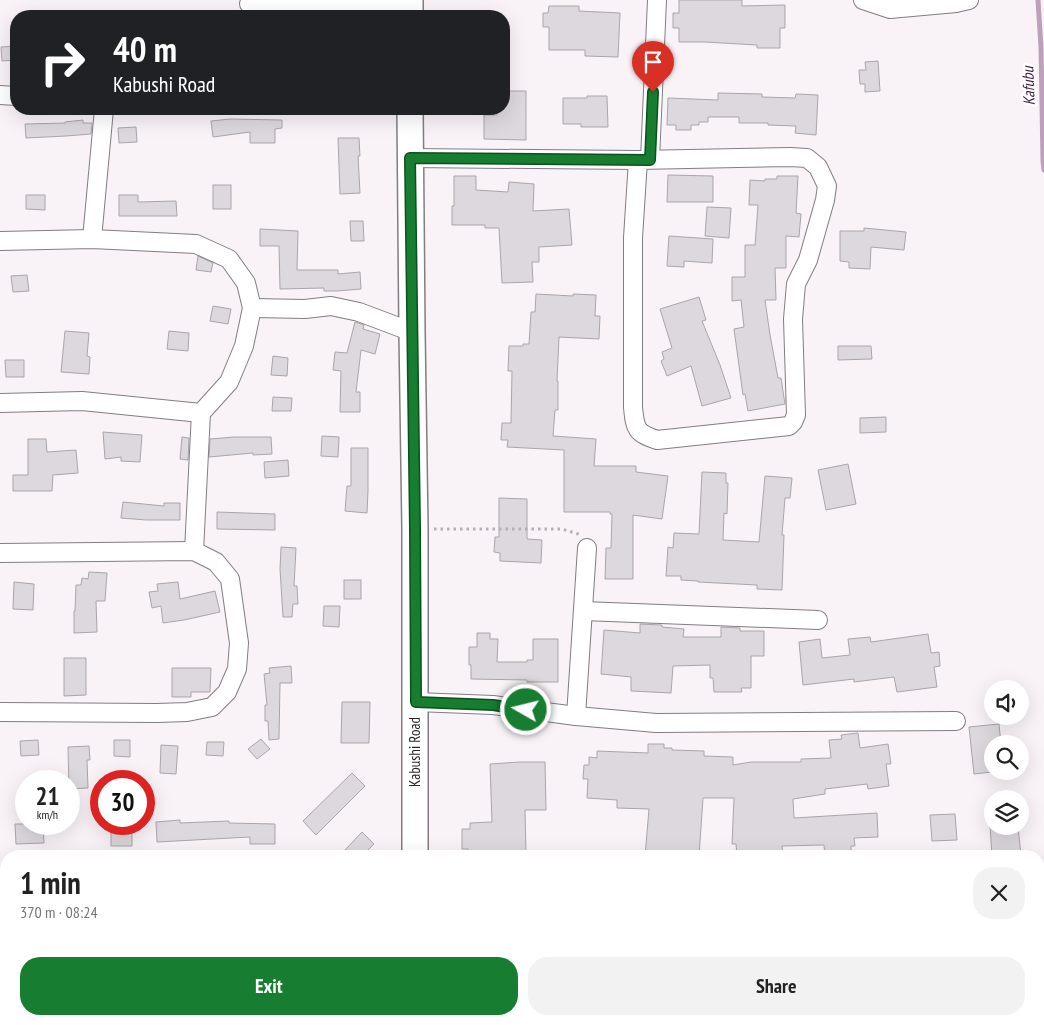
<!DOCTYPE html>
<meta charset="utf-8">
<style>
:root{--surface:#fff;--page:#f2f2f2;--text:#222;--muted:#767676;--accent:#167d31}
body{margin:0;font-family:"PT Sans Narrow",sans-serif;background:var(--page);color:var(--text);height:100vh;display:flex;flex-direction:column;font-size:19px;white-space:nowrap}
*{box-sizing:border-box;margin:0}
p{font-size:16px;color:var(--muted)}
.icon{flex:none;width:28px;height:28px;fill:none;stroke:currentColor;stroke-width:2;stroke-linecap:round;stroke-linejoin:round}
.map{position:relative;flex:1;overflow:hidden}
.side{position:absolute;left:0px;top:850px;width:1045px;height:175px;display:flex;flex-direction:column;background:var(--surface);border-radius:20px 20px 0 0;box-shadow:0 5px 20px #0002}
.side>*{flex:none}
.top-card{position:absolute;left:10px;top:10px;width:500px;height:105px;border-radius:20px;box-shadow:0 5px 20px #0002;background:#202124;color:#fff;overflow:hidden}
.buttons{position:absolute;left:984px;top:680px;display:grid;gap:10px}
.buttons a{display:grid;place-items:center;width:45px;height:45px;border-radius:50%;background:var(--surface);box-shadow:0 5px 20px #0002;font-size:25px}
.speed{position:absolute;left:15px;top:770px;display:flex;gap:10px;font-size:25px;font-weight:700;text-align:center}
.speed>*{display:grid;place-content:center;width:65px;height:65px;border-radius:50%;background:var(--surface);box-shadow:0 5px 20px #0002;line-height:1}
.speed small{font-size:12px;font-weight:400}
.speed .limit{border:8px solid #d22;background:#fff;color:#111}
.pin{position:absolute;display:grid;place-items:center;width:42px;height:42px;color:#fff;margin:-51px -21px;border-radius:50% 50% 50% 0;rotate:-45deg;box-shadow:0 0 5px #0007}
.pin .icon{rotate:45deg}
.me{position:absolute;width:55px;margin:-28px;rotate:278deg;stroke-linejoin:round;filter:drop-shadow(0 0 4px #0008)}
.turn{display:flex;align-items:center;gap:18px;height:105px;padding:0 20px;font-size:22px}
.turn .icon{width:65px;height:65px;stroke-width:2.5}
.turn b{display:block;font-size:35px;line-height:42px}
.round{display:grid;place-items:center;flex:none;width:52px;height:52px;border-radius:20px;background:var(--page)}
.summary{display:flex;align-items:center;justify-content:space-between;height:85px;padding:0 20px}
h1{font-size:30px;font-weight:700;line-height:38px}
.primary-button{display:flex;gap:10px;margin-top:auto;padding:10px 20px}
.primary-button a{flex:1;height:58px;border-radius:20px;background:var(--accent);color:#fff;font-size:20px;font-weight:700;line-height:58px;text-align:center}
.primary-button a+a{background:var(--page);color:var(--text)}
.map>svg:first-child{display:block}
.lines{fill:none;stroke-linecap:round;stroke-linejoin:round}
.stream{stroke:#bda1bc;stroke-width:5}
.building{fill:#ddd8dd;stroke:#aaa5aa}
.minor-casing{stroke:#827d82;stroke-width:20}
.secondary-casing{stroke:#827d82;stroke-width:28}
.path{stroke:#b4afb3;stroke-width:3;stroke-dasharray:2.5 4;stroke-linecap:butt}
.minor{stroke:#fff;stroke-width:18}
.secondary{stroke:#fff;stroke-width:25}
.route-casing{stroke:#0e5120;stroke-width:12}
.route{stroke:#167d31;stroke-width:9}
.labels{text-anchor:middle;stroke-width:5;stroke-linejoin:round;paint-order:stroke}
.street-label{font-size:15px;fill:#282627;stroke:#fff}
.water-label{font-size:16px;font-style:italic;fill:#472248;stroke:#fff}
</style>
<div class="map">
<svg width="1044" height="1025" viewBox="0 0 1044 1025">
<rect width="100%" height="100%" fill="#f9f3f8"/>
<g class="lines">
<polyline class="stream" points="1038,0 1041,47 1043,161 1044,170"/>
</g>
<g class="building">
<polygon points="679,0 742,0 742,6 785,5 785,28 780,28 780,48 757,48 757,45 705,42 679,42 679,28 673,28 673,13 679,13"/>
<polygon points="549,6 579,6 579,11 620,13 618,57 585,56 585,50 549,50 549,27 543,27 543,13 548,13"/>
<polygon points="16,46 16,60 2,61 1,47"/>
<polygon points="878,61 880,91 865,92 865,84 860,84 859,70 866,70 865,62"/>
<polygon points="504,91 526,91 526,140 484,139 484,115 497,115 497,109 504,109"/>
<polygon points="718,93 762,94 762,97 795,98 796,94 818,95 816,135 795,133 796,126 768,125 768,123 739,123 739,117 708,117 708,122 699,122 699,125 691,125 691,130 676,130 676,125 667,125 668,98 718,100"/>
<polygon points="587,96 607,96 608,127 581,127 581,124 563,124 563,98 587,98"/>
<polygon points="230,119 282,120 282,128 275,129 275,143 250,143 250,132 213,137 211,121"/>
<polygon points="83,120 83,123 92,123 91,134 66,136 26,138 25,124 65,123 65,122"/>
<polygon points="136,127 137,142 119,143 118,128"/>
<polygon points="338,138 359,138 360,156 358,156 360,193 340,194"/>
<polygon points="668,175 713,176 713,202 667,202"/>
<polygon points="454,176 476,176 476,190 508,192 509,182 534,184 533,211 569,209 572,245 539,247 539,262 532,262 533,282 502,283 499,228 485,228 485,225 452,225 452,206 454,206"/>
<polygon points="777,176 798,176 796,213 801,214 799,237 786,236 786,268 775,268 776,300 765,300 770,335 778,378 781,378 785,404 748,411 745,394 743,395 734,329 744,327 741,300 732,301 732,277 745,277 745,245 755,245 758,205 749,205 750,180 765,181 765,179 777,179"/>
<rect x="213" y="185" width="18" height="24"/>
<polygon points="26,195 45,195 45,210 26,209"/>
<polygon points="119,195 138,195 138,202 176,201 177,216 119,216"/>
<polygon points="707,207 731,208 729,238 705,236"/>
<polygon points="350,221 363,221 364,241 351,241"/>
<polygon points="864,228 906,232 904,250 871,247 870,269 849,268 849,262 840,261 840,231 864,231"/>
<polygon points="260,229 298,231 297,270 338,270 338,274 360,272 361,289 337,291 324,291 324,288 280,289 279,246 260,246"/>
<polygon points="669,236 713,239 712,263 684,261 684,267 667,266"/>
<polygon points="198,256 213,263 211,272 196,270"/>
<polygon points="27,275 29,291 13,292 11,276"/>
<polygon points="536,294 573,296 573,294 596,295 595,316 600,316 599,339 559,337 557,381 558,381 558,410 555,410 553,436 596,439 594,466 636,466 636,472 668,476 662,519 633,515 633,579 605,579 606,548 611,548 612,514 610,514 610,512 564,512 564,450 507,447 508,440 501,440 502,423 511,423 512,371 508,371 509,346 523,346 523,344 529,344 531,312 535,312"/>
<polygon points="699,297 706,320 702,321 720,365 731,398 702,406 691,366 667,376 661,361 664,359 662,352 672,348 660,309"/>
<polygon points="213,306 231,309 228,324 210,321"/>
<polygon points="355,322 364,325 363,329 380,334 375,354 361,350 356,392 360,392 360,412 340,412 341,371 333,370 335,352 347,353"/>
<polygon points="65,331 89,333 87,356 90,357 89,374 61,372"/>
<polygon points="169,331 189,333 188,351 167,349"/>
<polygon points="838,346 871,346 872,359 838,360"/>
<polygon points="273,356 288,358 287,376 271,375"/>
<polygon points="5,360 24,360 24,377 6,377"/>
<polygon points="273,397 292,398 291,411 272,411"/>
<polygon points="886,417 886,432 860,433 860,418"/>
<polygon points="103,432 142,435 140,462 121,461 121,457 105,459"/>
<polygon points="322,436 339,437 338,457 321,456"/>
<polygon points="182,437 189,438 188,460 180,459"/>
<polygon points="234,437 271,437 272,454 253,455 253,453 209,457 210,439"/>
<polygon points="28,439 46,439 47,452 76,450 78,473 53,475 52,491 13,491 13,475 28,475"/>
<polygon points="351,448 368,448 368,491 367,513 345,511 347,486 351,486"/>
<polygon points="288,460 289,476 265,478 264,462"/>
<polygon points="848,464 856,504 826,510 818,470"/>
<polygon points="702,472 726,473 726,483 728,483 727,514 724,513 723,540 759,542 765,476 792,478 790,498 785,498 782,535 784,535 782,590 757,589 757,585 698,582 698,581 681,580 681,576 666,576 668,547 673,548 674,533 699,534"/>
<polygon points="499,498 527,499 527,539 542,540 541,563 500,561 500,553 494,552 495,537 499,537"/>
<polygon points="123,502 164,506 164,503 180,503 180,520 146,520 121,518"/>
<polygon points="217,512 275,514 275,530 217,529"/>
<polygon points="281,547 296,548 294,586 297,586 298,604 293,604 292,617 283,617 280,569"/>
<polygon points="89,572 107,573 105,601 96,601 97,632 74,633 74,611 75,611 76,585 81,585 82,578 88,579"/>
<rect x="344" y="580" width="17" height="19"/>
<polygon points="14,582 34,584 33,610 13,609"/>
<polygon points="178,582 180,599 215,591 220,612 184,620 163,623 161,606 152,608 149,592 158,591 157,584"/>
<polygon points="324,606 340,606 339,627 323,626"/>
<polygon points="640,624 662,625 662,627 684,629 683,637 721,637 721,627 740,628 740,631 764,631 764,656 751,656 751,688 741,688 742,692 714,692 713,678 710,678 710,665 673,666 671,693 631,691 631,677 601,674 604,630 640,633"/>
<polygon points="477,633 490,633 490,639 498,639 497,662 527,662 527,660 533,660 533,639 558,639 558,682 527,682 527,680 471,679 471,665 469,665 469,647 477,647"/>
<polygon points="928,634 931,653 939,652 940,666 934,667 937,687 897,692 894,677 854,682 854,679 803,685 799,642 820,639 822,658 850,655 848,639 870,637 871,642"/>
<polygon points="64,658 86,658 86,695 64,696"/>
<polygon points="291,666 292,683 280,683 279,739 269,740 268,721 265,721 265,705 267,705 264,674 270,673 269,668"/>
<polygon points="172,668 211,668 210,692 191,692 191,697 172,697"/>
<polygon points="342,702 370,702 369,743 341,743"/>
<polygon points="999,724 1001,744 992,744 992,772 974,774 969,727"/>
<polygon points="858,733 860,748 888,744 891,764 886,764 889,786 868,789 867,784 825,789 825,794 793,799 794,818 877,813 878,837 854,838 855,846 851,846 851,856 825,856 824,845 782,846 783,856 737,856 736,844 732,844 734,798 703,798 699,856 658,853 658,856 645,856 649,809 617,808 617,800 587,798 588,779 583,779 584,765 589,765 589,757 597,758 597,751 648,753 648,744 664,744 664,748 672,748 672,750 704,751 704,756 733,757 733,765 751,762 801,762 801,759 831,758 829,740 842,739 841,735"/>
<polygon points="261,739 270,749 257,759 248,749"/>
<polygon points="38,740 39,755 21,756 20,741"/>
<polygon points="114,740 130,740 130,757 114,756"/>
<polygon points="207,742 224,742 223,756 206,755"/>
<polygon points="161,745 178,746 176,774 160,773"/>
<polygon points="89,746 90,760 87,760 88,788 69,789 68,747"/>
<polygon points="520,762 545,762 546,810 525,810 526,856 468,856 468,849 462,849 462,829 470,829 470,823 492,822 490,764"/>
<polygon points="352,773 365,786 316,835 303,821"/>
<polygon points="955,814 957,840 932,841 930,815"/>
<polygon points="180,820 180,823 229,821 229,823 275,824 275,844 250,844 250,837 157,842 156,822"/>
<polygon points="15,824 43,824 44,843 16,844"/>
<polygon points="113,826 132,826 132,846 111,846 111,832 113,832"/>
<polygon points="990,826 1018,826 1021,856 992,856"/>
<polygon points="362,832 374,844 362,856 352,856 345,850"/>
</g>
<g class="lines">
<defs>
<g id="minor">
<polyline points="863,0 890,9 956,3 969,0"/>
<polyline points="249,4 410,2"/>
<polyline points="0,95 16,96"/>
<path d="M410,158L638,160L790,157L807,158L818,167L827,186L825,200L808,260L796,284L793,319L796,415L793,422L789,426L657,440C636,433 635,429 633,407V238L638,160"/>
<polyline points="650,159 657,0"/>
<polyline points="92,239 104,109"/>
<polyline points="0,241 92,239 196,244 229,259 246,283 252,308 244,346 229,382 201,413 194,551"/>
<polyline points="252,308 305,309 331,306 359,312 412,332"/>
<polyline points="0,403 82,401 201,413"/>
<polyline points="0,553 194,551 216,562 230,579 239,643 237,669 227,692 212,707 187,712 157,713 0,712"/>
<polyline points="583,611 818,620"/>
<polyline points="416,702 493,705 576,716 656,723 956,721"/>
<polyline points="576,716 587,548"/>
<polyline points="0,888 6,888"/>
<polyline points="720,1019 720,1025"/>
<polyline points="900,1019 900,1025"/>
<polyline points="545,1025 545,1019"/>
</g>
<g id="secondary">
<polyline points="410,16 410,0"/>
<polyline points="410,109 412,332 415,529 415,856"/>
<polyline points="416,1019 416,1025"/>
</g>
</defs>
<use href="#minor" class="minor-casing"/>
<use href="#secondary" class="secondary-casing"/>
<g class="path">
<polyline points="434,529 562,529 578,534 579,535"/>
<polyline points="152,1019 152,1025"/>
</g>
<use href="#minor" class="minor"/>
<use href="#secondary" class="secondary"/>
</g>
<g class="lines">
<defs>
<polyline id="route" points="526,710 493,705 416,702 415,529 410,158 650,160 653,92"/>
</defs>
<use href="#route" class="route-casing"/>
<use href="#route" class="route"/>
</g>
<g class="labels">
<g class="street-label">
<text transform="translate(415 752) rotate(-90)" y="5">Kabushi Road</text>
</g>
<g class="water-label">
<text transform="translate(1028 86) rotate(-92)" y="6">Kafubu</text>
</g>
</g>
</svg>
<div class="buttons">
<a><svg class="icon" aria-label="sound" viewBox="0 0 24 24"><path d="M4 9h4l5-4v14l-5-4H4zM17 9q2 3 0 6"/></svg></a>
<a><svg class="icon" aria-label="search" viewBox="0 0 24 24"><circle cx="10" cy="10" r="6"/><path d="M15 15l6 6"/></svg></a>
<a><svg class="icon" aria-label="layers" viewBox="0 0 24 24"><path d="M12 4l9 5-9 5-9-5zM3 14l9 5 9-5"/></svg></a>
</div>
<div class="speed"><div>21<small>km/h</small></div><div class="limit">30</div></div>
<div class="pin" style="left:653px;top:92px;background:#d93025"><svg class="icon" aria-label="arrive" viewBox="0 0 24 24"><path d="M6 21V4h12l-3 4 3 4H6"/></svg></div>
<svg class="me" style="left:526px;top:710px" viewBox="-20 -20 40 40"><circle r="17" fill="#167d31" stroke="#fff" stroke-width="3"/><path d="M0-11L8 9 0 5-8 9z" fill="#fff"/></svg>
<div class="top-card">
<div class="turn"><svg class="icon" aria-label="right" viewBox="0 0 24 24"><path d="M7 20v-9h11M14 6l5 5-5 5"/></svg><div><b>40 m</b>Kabushi Road</div></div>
</div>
<section class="side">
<div class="summary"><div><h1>1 min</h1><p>370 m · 08:24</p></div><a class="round"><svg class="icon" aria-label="close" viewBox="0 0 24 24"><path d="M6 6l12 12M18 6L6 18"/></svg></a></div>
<div class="primary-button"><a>Exit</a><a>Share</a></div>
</section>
</div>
